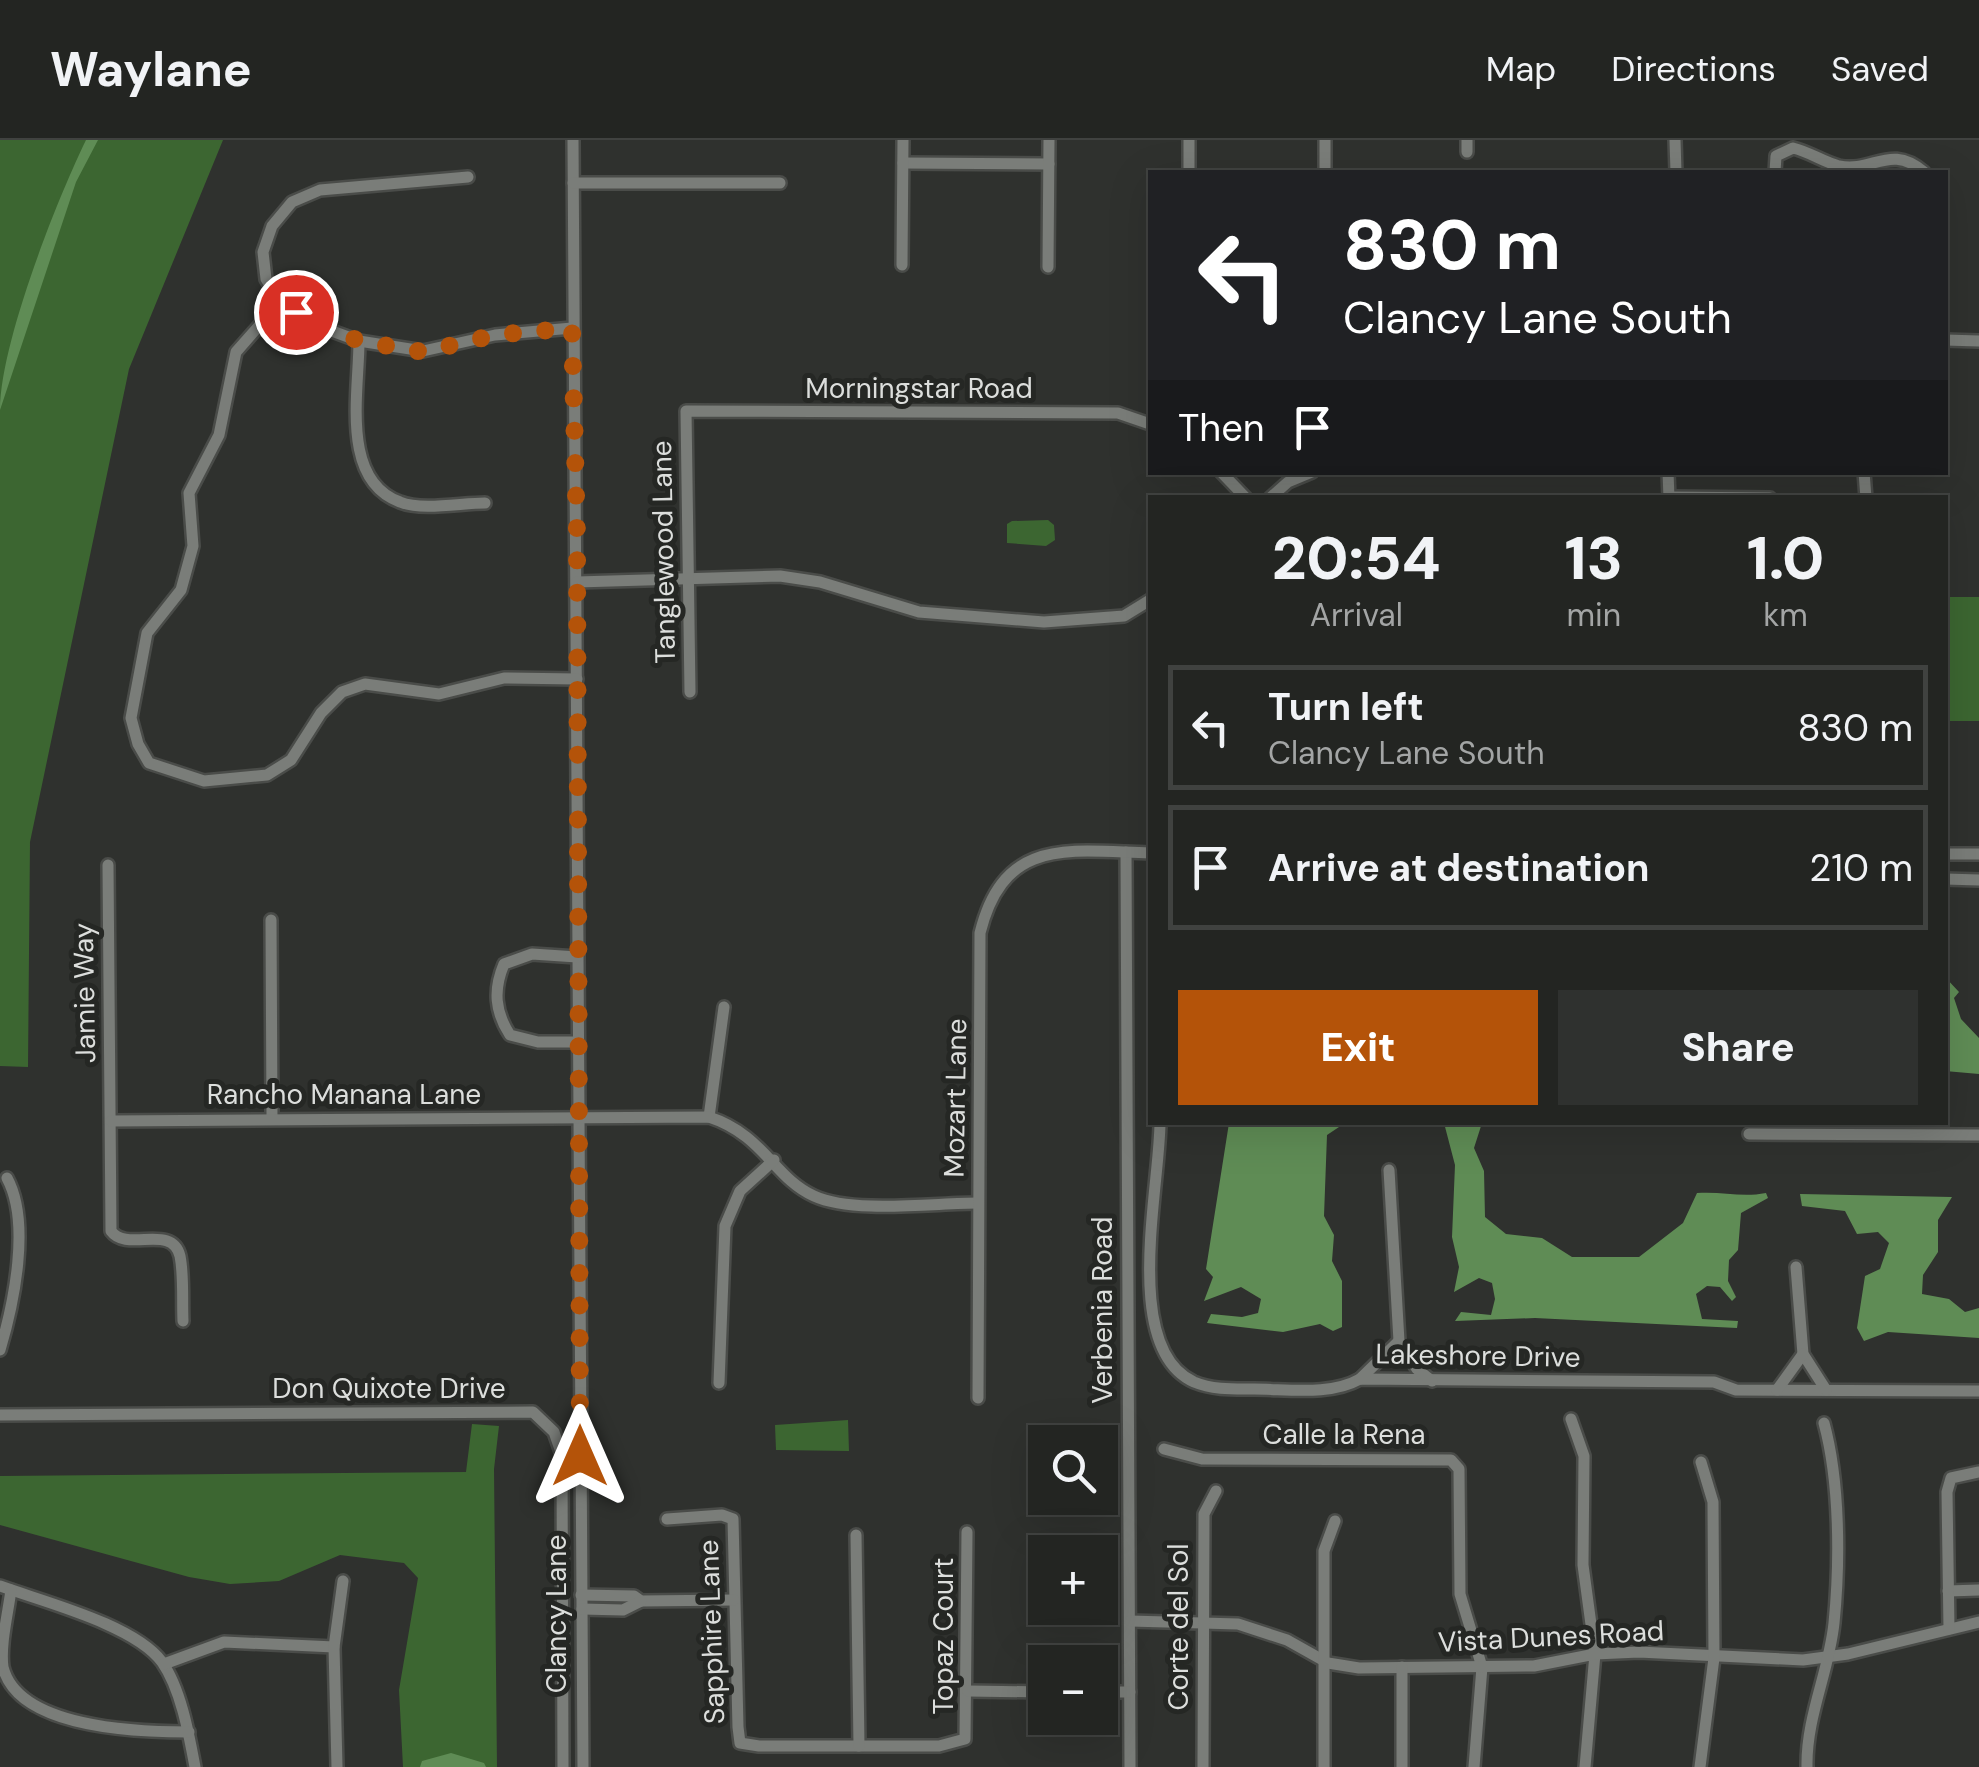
<!DOCTYPE html>
<meta charset="utf-8">
<style>
:root{--surface:#232522;--page:#2f312f;--text:#f1f3f6;--muted:#a3a5a5;--line:#404240;--accent:#b45309}
body{margin:0;font-family:"DM Sans",sans-serif;background:var(--page);color:var(--text);height:100vh;display:flex;flex-direction:column;font-size:38px;white-space:nowrap}
*{box-sizing:border-box;margin:0}
p{font-size:32px;color:var(--muted)}
.icon{flex:none;width:55px;height:55px;fill:none;stroke:currentColor;stroke-width:2;stroke-linecap:round;stroke-linejoin:round}
.map{position:relative;flex:1;overflow:hidden}
.sheet{position:absolute;left:1148px;top:355px;width:800px;height:630px;display:flex;flex-direction:column;background:var(--surface);border-radius:0px;box-shadow:0 10px 40px #0002,0 0 0 2px var(--line)}
.sheet>*{flex:none}
.hud{position:absolute;left:1148px;top:30px;width:800px;height:305px;border-radius:0px;box-shadow:0 10px 40px #0002,0 0 0 2px var(--line);background:#202124;color:#fff;overflow:hidden}
.tools{position:absolute;left:1028px;top:1285px;display:grid;gap:20px}
.tools a{display:grid;place-items:center;width:90px;height:90px;border-radius:0px;background:var(--surface);box-shadow:0 10px 40px #0002,0 0 0 2px var(--line);font-size:50px}
.pin{position:absolute;display:grid;place-items:center;width:85px;height:85px;color:#fff;margin:-42px;border:5px solid #fff;border-radius:50%;box-shadow:0 2px 10px #0007}
.me{position:absolute;width:110px;margin:-55px;rotate:0deg;stroke-linejoin:round;filter:drop-shadow(0 0 8px #0008)}
.turn{display:flex;align-items:center;gap:35px;height:210px;padding:0 30px;font-size:45px}
.turn .icon{width:130px;height:130px;stroke-width:2.5}
.turn b{display:block;font-size:70px;line-height:85px}
.then{display:flex;align-items:center;height:95px;padding:0 30px;background:#0003;gap:20px;font-size:38px}
.eta{display:flex;justify-content:space-evenly;align-items:center;height:170px;text-align:center}
.eta b{font-size:60px;font-weight:800;line-height:70px}
.cta{display:flex;gap:20px;margin-top:auto;padding:20px 30px}
.cta a{flex:1;height:115px;border-radius:0px;background:var(--accent);color:#fff;font-size:40px;font-weight:800;line-height:115px;text-align:center}
.cta a+a{background:var(--page);color:var(--text)}
ul{padding:0;list-style:none}
li{display:flex;align-items:center;gap:30px;height:125px;margin:0 20px 15px;padding:0 10px;border:5px solid var(--line);border-radius:0px}
li div{flex:1}
li b{display:block;font-size:38px}
li em{font-style:normal}
header{display:flex;align-items:center;gap:60px;box-sizing:border-box;height:140px;padding:0 50px;background:var(--surface);border-bottom:2px solid var(--line)}
header strong{font-size:48px}
nav{display:flex;gap:55px;margin-inline-start:auto;font-size:35px}
.map>svg:first-child{display:block}
.green{fill:#3c6631}
.water{fill:#5f8c55}
.lines{fill:none;stroke-linecap:round;stroke-linejoin:round}
.minor-casing{stroke:#4a4c49;stroke-width:16}
.minor{stroke:#7a7d79;stroke-width:11}
.route{stroke:#b45309;stroke-width:18;stroke-dasharray:0 32.4}
.labels{text-anchor:middle;stroke-width:10;stroke-linejoin:round;paint-order:stroke}
.street-label{font-size:28px;fill:#dcdedc;stroke:#252724}
</style>
<header>
<strong>Waylane</strong>
<nav><a>Map</a><a>Directions</a><a>Saved</a></nav>
</header>
<div class="map">
<svg width="1979" height="1627" viewBox="0 0 1979 1627">
<rect width="100%" height="100%" fill="#2f312e"/>
<g class="green">
<polygon points="0,0 223,0 129,229 30,702 28,927 0,926"/>
<polygon points="1048,380 1054,385 1055,400 1046,406 1007,403 1007,384 1012,381"/>
<rect x="1946" y="457" width="33" height="124"/>
<polygon points="848,1280 849,1311 776,1310 775,1285"/>
<polygon points="472,1284 499,1286 494,1329 497,1627 403,1627 399,1550 418,1438 404,1423 340,1415 279,1441 230,1444 189,1437 0,1385 0,1336 466,1332"/>
</g>
<g class="water">
<path d="M86,0H98L76,42L0,270C0,204 56,62 86,0Z"/>
<polygon points="1945,837 1959,852 1954,858 1961,879 1979,898 1979,934 1945,931"/>
<polygon points="1229,983 1345,983 1327,995 1324,1076 1334,1095 1332,1121 1342,1141 1342,1187 1333,1191 1320,1184 1283,1192 1207,1183 1211,1174 1242,1177 1258,1173 1261,1159 1241,1147 1204,1161 1213,1137 1206,1129"/>
<path d="M1444,983H1482L1474,1008L1484,1031L1485,1077L1506,1094L1542,1098L1572,1117H1639L1683,1083L1697,1053C1722,1051 1741,1058 1766,1053L1768,1058L1741,1073L1738,1110L1729,1120L1728,1141L1736,1157L1732,1161L1720,1147L1707,1146L1696,1154L1702,1179L1738,1181L1737,1188L1535,1178L1455,1181L1461,1172L1491,1175L1495,1159L1492,1143L1479,1138L1454,1152L1459,1127L1452,1097L1455,1025Z"/>
<polygon points="1800,1054 1952,1057 1938,1080 1938,1112 1923,1135 1922,1154 1949,1159 1965,1172 1979,1168 1979,1198 1888,1192 1864,1201 1857,1188 1865,1136 1880,1129 1889,1103 1878,1092 1857,1094 1845,1071 1802,1066"/>
<polygon points="451,1613 484,1623 486,1627 420,1627 422,1621"/>
</g>
<g class="lines">
<defs>
<g id="minor">
<polyline points="573,0 583,1627"/>
<polyline points="1325,0 1325,32"/>
<polyline points="1467,0 1467,12"/>
<polyline points="1675,0 1676,32"/>
<polyline points="903,23 1049,24"/>
<polyline points="1189,32 1189,0"/>
<path d="M1775,32L1776,16L1793,8C1810,12 1823,22 1839,26C1873,33 1890,3 1924,32"/>
<polyline points="468,37 320,50 292,62 272,86 263,112 266,139 280,162 313,184 359,201 423,211 495,195 572,188"/>
<polyline points="573,43 780,43"/>
<polyline points="902,125 903,0"/>
<polyline points="1048,127 1049,0"/>
<polyline points="280,162 236,212 219,295 189,353 193,406 181,450 147,493 131,578 138,604 149,623 204,641 267,635 291,620 321,573 342,552 365,544 439,554 504,538 577,539"/>
<polyline points="1945,200 1979,201"/>
<path d="M359,201C359,252 340,340 400,362C422,371 461,363 485,363"/>
<polyline points="1221,332 1246,358"/>
<polyline points="1668,332 1669,358"/>
<polyline points="1864,332 1866,358"/>
<polyline points="1669,357 1770,358"/>
<polyline points="1270,358 1288,342 1312,332"/>
<polyline points="577,442 780,436 820,442 919,472 1044,482 1124,476 1150,460"/>
<polyline points="690,552 686,271 1118,273 1150,284"/>
<polyline points="1126,712 1130,1627"/>
<polyline points="1945,714 1979,714"/>
<path d="M108,725L111,1091C127,1113 172,1083 180,1116C184,1136 182,1160 183,1181"/>
<polyline points="1945,739 1979,740"/>
<polyline points="271,780 272,977"/>
<path d="M577,817L532,814L504,824C493,850 495,872 510,895L538,902H577"/>
<polyline points="709,977 724,867"/>
<path d="M111,981L709,977C764,995 774,1038 814,1056C853,1074 934,1063 978,1063"/>
<path d="M1160,982C1160,1047 1121,1209 1194,1242C1213,1250 1234,1249 1254,1249C1288,1249 1330,1256 1360,1239L1714,1242L1736,1250L1979,1251"/>
<polyline points="1749,994 1979,995"/>
<polyline points="1389,1030 1399,1201 1417,1229 1432,1241"/>
<polyline points="1796,1127 1803,1214 1826,1250"/>
<path d="M0,1210C14,1163 31,1082 7,1038"/>
<polyline points="1360,1239 1399,1201"/>
<polyline points="719,1243 725,1086 740,1051 774,1020"/>
<polyline points="1777,1250 1803,1214"/>
<path d="M978,1258L980,793C1004,696 1069,711 1150,713"/>
<polyline points="0,1275 533,1272 554,1292 562,1315 563,1627"/>
<polyline points="1571,1279 1584,1316 1583,1425 1595,1514 1585,1627"/>
<polyline points="1164,1309 1202,1319 1451,1320 1459,1329 1460,1454 1482,1527 1474,1627"/>
<polyline points="667,1379 722,1375 733,1379 738,1587 740,1603 759,1606 939,1606 965,1599 967,1392"/>
<polyline points="856,1395 859,1606"/>
<path d="M0,1446C44,1462 135,1485 162,1522C181,1549 189,1595 195,1627"/>
<path d="M11,1450C8,1473 0,1505 3,1527C18,1588 137,1592 189,1592"/>
<polyline points="1948,1451 1979,1450"/>
<polyline points="581,1455 634,1456 641,1461 734,1460"/>
<polyline points="582,1469 623,1470 641,1461"/>
<polyline points="1130,1481 1238,1484 1287,1500 1328,1523 1359,1528 1534,1526 1595,1514 1639,1512 1803,1520 1848,1514 1979,1482"/>
<polyline points="1949,1489 1947,1352 1951,1338 1979,1332"/>
<polyline points="164,1524 224,1502 334,1507"/>
<polyline points="968,1551 1045,1552"/>
<polyline points="1100,1552 1130,1552"/>
<polyline points="337,1627 334,1507 343,1441"/>
<polyline points="1203,1627 1204,1374 1216,1351"/>
<polyline points="1324,1627 1324,1411 1335,1381"/>
<polyline points="1402,1627 1402,1527"/>
<polyline points="1700,1627 1714,1518 1713,1362 1701,1322"/>
<path d="M1807,1627C1806,1577 1829,1532 1834,1483C1840,1422 1840,1342 1824,1283"/>
</g>
</defs>
<use href="#minor" class="minor-casing"/>
<use href="#minor" class="minor"/>
</g>
<g class="lines">
<polyline class="route" points="296,172 313,184 360,201 423,212 495,195 572,188 577,394 580,1316"/>
</g>
<g class="labels">
<g class="street-label">
<text x="919" y="258">Morningstar Road</text>
<text transform="translate(663 412) rotate(-91)" y="10">Tanglewood Lane</text>
<text transform="translate(84 853) rotate(-91)" y="10">Jamie Way</text>
<text x="344" y="964">Rancho Manana Lane</text>
<text transform="translate(955 958) rotate(-89)" y="10">Mozart Lane</text>
<text transform="translate(1102 1170) rotate(-90)" y="10">Verbenia Road</text>
<text transform="translate(1478 1215) rotate(1)" y="10">Lakeshore Drive</text>
<text x="389" y="1258">Don Quixote Drive</text>
<text x="1344" y="1304">Calle la Rena</text>
<text transform="translate(556 1474) rotate(-90)" y="10">Clancy Lane</text>
<text transform="translate(1178 1487) rotate(-90)" y="10">Corte del Sol</text>
<text transform="translate(711 1492) rotate(-92)" y="10">Sapphire Lane</text>
<text transform="translate(943 1496) rotate(-90)" y="10">Topaz Court</text>
<text transform="translate(1551 1496) rotate(-3)" y="10">Vista Dunes Road</text>
</g>
</g>
</svg>
<div class="tools">
<a><svg class="icon" aria-label="search" viewBox="0 0 24 24"><circle cx="10" cy="10" r="6"/><path d="M15 15l6 6"/></svg></a>
<a>+</a>
<a>−</a>
</div>
<div class="pin" style="left:296px;top:172px;background:#d93025"><svg class="icon" aria-label="arrive" viewBox="0 0 24 24"><path d="M6 21V4h12l-3 4 3 4H6"/></svg></div>
<svg class="me" style="left:580px;top:1316px" viewBox="-20 -20 40 40"><path d="M0-17L14 15 0 8-14 15z" fill="#b45309" stroke="#fff" stroke-width="4"/></svg>
<div class="hud">
<div class="turn"><svg class="icon" aria-label="left" viewBox="0 0 24 24"><path d="M17 20v-9H6M10 6l-5 5 5 5"/></svg><div><b>830 m</b>Clancy Lane South</div></div>
<div class="then">Then<svg class="icon" aria-label="arrive" viewBox="0 0 24 24"><path d="M6 21V4h12l-3 4 3 4H6"/></svg></div>
</div>
<section class="sheet">
<div class="eta">
<div><b>20:54</b><p>Arrival</p></div>
<div><b>13</b><p>min</p></div>
<div><b>1.0</b><p>km</p></div>
</div>
<ul>
<li><svg class="icon" aria-label="left" viewBox="0 0 24 24"><path d="M17 20v-9H6M10 6l-5 5 5 5"/></svg><div><b>Turn left</b><p>Clancy Lane South</p></div><em>830 m</em></li>
<li><svg class="icon" aria-label="arrive" viewBox="0 0 24 24"><path d="M6 21V4h12l-3 4 3 4H6"/></svg><div><b>Arrive at destination</b></div><em>210 m</em></li>
</ul>
<div class="cta"><a>Exit</a><a>Share</a></div>
</section>
</div>
